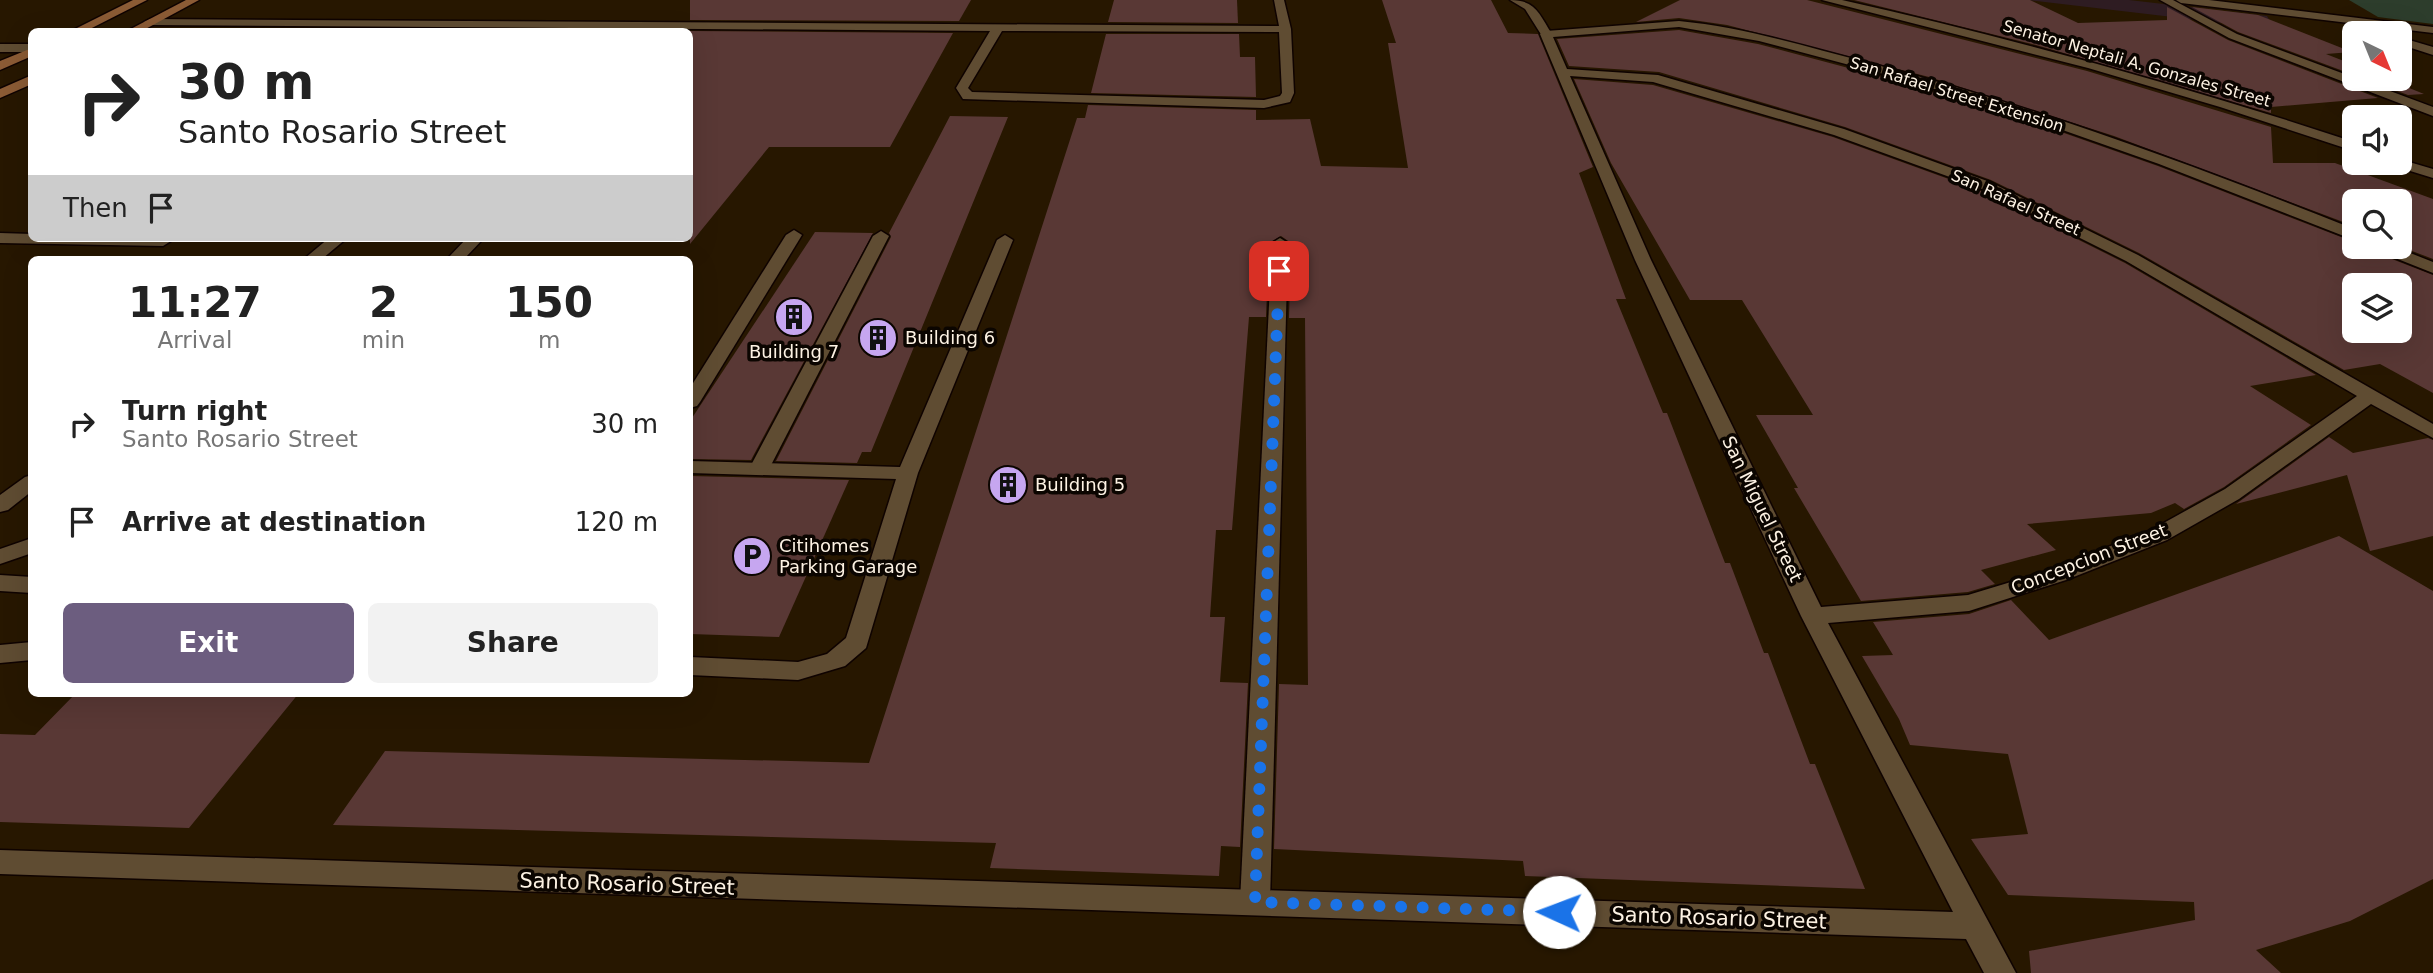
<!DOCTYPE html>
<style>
:root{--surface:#fff;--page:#f2f2f2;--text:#222;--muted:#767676;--accent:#6c5d7f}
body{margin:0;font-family:"DejaVu Sans",sans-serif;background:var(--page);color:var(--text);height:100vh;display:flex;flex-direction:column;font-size:26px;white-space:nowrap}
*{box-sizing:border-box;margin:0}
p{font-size:23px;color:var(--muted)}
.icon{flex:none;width:38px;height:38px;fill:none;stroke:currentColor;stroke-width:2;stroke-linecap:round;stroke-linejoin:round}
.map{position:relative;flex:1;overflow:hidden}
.drawer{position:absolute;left:28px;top:256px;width:665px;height:441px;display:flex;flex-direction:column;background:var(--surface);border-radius:10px;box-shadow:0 7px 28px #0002}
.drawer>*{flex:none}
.top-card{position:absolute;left:28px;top:28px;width:665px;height:214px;border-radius:10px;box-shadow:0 7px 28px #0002;background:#fff;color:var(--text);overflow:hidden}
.needle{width:46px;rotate:137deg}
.controls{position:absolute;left:2342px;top:21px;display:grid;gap:14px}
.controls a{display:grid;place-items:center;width:70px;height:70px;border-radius:10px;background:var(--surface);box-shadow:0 7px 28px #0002;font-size:35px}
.pin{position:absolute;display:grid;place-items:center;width:60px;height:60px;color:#fff;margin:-30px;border-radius:14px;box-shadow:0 4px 10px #0006}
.me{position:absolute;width:77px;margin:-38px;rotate:272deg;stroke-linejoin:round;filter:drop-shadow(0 0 5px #0008)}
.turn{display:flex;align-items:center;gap:24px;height:147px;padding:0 35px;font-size:32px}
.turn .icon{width:91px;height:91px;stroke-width:2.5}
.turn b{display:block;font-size:49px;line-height:60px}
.then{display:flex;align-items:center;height:66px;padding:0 35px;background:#0003;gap:14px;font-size:26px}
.eta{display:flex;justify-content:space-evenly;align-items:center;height:119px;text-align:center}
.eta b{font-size:42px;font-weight:700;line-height:49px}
.primary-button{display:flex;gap:14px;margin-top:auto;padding:14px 35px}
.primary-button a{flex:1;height:80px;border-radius:10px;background:var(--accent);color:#fff;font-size:28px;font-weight:700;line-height:80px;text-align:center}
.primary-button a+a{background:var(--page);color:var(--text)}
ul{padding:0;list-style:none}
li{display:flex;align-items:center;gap:21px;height:98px;padding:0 35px}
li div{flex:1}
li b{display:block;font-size:26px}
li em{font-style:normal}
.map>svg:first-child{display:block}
.commercial{fill:#2e1c22}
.green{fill:#2d3d2c}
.building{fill:#593835;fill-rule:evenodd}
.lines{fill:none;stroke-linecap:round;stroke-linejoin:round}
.service-casing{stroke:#0f0300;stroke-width:3}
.minor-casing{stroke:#0f0300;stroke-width:3}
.tertiary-casing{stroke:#0f0300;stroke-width:3}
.secondary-casing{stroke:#0f0300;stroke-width:3}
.service{fill:#5f4c32;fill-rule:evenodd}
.minor{fill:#5f4c32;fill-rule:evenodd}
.tertiary{fill:#5f4c32;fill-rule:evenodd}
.secondary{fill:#8b5b35;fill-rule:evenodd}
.route{stroke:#1a73e8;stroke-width:12;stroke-dasharray:0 21.6}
.labels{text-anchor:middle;stroke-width:7;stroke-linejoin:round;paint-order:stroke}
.far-street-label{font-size:16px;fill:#fdf2e3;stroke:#0b0500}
.poi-label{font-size:18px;fill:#fdf2e3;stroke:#0b0500;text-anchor:start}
.street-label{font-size:18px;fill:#fdf2e3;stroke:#0b0500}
.near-street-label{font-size:21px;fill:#fdf2e3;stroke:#0b0500}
</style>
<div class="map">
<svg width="2433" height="973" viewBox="0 0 2433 973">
<rect width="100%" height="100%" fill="#271700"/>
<polygon class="commercial" points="2028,0 2129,0 2267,16 2275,29"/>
<polygon class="green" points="2349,0 2433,0 2433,24 2378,17"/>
<g class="building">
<polygon points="690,0 971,0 959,21 690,20"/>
<polygon points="1114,0 1237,0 1238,23 1108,22"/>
<polygon points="1382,0 1491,0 1508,33 1538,34 1593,167 1579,173 1626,299 1616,299 1663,413 1667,413 1725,563 1730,563 1764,653 1768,653 1810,764 1815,764 1865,889 1525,876 1523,861 1274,849 1279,684 1308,685 1305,318 1289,318 1291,243 1281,236 1269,243 1266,317 1249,317 1232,530 1216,530 1210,617 1225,617 1220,682 1248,683 1240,847 1221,846 1219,876 990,868 996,843 333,825 385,751 869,763 1077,118 1085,118 1088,105 1256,110 1256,120 1310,119 1321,166 1408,168 1388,43 1396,43"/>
<polygon points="1680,0 1807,0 2087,71 2271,127 2273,163 2335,163 2433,199 2433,259 2399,246 2399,201 2354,201 2354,226 2114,136 1929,77 1727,25 1679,18 1636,22"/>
<polygon points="1854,0 2030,0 2078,23 2167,20 2167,7 2228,40 2378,98 2271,107 2271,113 2036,45"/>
<polygon points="2192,7 2258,15 2352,52 2326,54 2354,65 2354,75 2238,32"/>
<path d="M1679,30L1758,44L1901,82L2030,121L2158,166L2354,242V247H2370L2374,252L2433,275V393L2380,364L2344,370L2139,253L1991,180L1845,127L1659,72L1569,66L1557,39ZM2354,285H2399V331H2354Z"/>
<polygon points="690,31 953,33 890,147 769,147 690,244"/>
<polygon points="1106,34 1239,34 1240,57 1255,57 1256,97 1091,93"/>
<polygon points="1574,79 1653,85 1833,137 1979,190 2125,263 2316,375 2250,386 2311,425 2224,487 2184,509 2175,503 2151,513 2027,524 2056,550 1981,570 1995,584 1968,592 1861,601 1794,488 1798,488 1756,415 1813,415 1742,300 1690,300 1611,163"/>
<polygon points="2365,79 2387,79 2424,94 2408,95"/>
<polygon points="950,116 1008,117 871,452 862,452 857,463 776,461 891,237 889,233"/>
<polygon points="815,232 873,233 751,460 690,459 690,421"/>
<polygon points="2329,437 2353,453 2428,438 2433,440 2433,536 2370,551 2347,475 2236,504"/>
<polygon points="690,476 849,480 779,637 690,634"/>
<polygon points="2339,536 2433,591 2433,879 2350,921 2256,950 2281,973 2031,973 2029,951 2195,920 2194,902 2008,895 1971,839 2028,834 2008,754 1910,745 1899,719 1862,656 1893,655 1873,622 1969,614 2011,600 2049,640"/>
<polygon points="76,693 299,693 189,828 0,822 0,734 35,735"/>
</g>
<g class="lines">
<defs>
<g id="service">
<path d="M1274,0H1284L1291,29L1294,93L1290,102L1264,108L963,99L956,88L990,31L150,25L144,22L150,19L1279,26ZM1002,31L1279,32L1282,93L1280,96L1264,100L972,92L968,88Z"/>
<path d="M1510,0C1536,0 1539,14 1552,34L1550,36H1542L1525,9Z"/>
<polygon points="2160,0 2173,0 2237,34 2433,107 2433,116 2229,38"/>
<rect x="0" y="44" width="32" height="8"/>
<polygon points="0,233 32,234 32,238 169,238 171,241 163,246 0,243"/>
<polygon points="1005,235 1013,240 918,473 866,648 845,666 798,680 690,675 690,657 798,662 827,654 846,638 896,479 690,473 690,461 900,467 997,240"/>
<polygon points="329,238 347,238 322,259 304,259"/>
<polygon points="467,238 484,238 464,259 447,259"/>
<polygon points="1280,238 1288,243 1270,902 1265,911 1255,915 1245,911 1240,902 1272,243"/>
<polygon points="32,475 32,491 8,510 0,512 0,495 25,477"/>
<polygon points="32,538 32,553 0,564 0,549"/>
<polygon points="0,575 32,577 32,593 0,591"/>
<polygon points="32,642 32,660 0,663 0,645"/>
</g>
<g id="minor">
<path d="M1822,0H1842C2015,39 2185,86 2354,142V151L2220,107L2088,68Z"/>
<path d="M1679,21C1743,27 1804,46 1866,62C2033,106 2194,165 2354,229V240L2159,164L2031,119L1902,79L1759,41L1679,27L1553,37L1567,69L1658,75L1844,129L1990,182L2138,255L2433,424V438L2371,404L2239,499L2167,540L2066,580L1969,611L1828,623L2016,973H1984L1966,939L0,874V850L1953,912L1801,616L1635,260L1540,34L1546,31ZM1570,76L1653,82L1834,135L1980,188L2126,261L2357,396L2225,489L2151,530L2050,570L1968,595L1821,607L1651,260Z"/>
<polygon points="2399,159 2433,169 2433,178 2394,166 2392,163 2399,163"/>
<polygon points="794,230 802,235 700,402 697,406 690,408 690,388 786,235"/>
<polygon points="881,231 889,236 769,469 766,473 752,473 749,469 873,236"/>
<polygon points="2373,247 2395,247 2433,262 2433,273 2375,250"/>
</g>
<g id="tertiary">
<polygon points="2176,0 2209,0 2433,27 2433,33 2181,3"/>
<polygon points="2399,37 2433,47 2433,55 2399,44"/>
</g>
<g id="secondary">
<polygon points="133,0 147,0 84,32 69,32"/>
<polygon points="186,0 199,0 140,32 125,32"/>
<polygon points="32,48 32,56 0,70 0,61"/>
<polygon points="32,75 32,84 0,98 0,89"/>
</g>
</defs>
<use href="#service" class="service-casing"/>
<use href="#minor" class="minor-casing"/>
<use href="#tertiary" class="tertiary-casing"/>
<use href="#secondary" class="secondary-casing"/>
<use href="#service" class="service"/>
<use href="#minor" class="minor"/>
<use href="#tertiary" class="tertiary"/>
<use href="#secondary" class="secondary"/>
</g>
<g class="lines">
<polyline class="route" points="1279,271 1255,902 1559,912"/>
</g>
<defs>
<symbol id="building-disc" viewBox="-11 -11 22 22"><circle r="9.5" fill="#c6a6f0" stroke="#0b0500"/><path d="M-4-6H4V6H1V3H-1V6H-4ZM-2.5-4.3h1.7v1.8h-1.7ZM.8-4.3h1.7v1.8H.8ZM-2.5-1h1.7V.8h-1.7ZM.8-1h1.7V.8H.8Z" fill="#111"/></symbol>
<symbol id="parking-disc" viewBox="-11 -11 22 22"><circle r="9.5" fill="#c6a6f0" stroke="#0b0500"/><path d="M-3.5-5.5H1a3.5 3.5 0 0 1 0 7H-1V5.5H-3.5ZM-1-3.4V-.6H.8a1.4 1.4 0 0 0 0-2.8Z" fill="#111"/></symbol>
</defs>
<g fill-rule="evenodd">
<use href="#building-disc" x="772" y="295" width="44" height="44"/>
<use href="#building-disc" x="856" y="316" width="44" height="44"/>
<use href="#building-disc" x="986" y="463" width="44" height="44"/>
<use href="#parking-disc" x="730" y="534" width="44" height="44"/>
</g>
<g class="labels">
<g class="far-street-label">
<text transform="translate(2137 63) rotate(16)" y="6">Senator Neptali A. Gonzales Street</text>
<text transform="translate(1957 94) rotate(17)" y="6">San Rafael Street Extension</text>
<text transform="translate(2016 202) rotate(24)" y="6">San Rafael Street</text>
</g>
<g class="poi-label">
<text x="905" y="344">Building 6</text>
<text x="794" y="358" text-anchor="middle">Building 7</text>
<text x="1035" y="491">Building 5</text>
<text x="779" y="552">Citihomes<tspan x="779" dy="21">Parking Garage</tspan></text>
</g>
<g class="street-label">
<text transform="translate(1762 509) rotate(64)" y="6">San Miguel Street</text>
<text transform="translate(2089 559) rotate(-21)" y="6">Concepcion Street</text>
</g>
<g class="near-street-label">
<text transform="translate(627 884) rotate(2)" y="7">Santo Rosario Street</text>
<text transform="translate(1719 918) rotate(2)" y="7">Santo Rosario Street</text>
</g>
</g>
</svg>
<div class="controls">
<a><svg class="needle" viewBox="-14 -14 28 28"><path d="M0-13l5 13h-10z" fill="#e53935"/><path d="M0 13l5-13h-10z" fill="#767676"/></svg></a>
<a><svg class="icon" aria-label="sound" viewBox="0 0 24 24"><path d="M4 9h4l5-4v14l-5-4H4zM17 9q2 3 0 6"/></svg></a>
<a><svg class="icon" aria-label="search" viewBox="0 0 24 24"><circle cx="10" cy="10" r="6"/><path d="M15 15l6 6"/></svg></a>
<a><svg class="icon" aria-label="layers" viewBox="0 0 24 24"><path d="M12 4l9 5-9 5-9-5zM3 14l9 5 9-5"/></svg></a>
</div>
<div class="pin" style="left:1279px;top:271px;background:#d93025"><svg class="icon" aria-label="arrive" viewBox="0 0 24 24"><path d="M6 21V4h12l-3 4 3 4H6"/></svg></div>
<svg class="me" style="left:1559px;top:912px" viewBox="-20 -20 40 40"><circle r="19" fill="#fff"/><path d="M0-13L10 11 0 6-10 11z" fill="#1a73e8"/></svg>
<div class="top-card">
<div class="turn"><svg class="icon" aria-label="right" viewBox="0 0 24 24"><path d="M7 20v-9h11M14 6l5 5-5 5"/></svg><div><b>30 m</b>Santo Rosario Street</div></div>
<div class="then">Then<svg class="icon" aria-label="arrive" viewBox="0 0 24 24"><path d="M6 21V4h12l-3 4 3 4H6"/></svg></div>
</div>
<section class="drawer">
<div class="eta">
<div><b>11:27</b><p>Arrival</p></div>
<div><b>2</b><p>min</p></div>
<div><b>150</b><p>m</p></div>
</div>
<ul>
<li><svg class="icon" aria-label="right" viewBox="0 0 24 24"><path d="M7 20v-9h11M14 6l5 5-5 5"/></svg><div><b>Turn right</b><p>Santo Rosario Street</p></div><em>30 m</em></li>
<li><svg class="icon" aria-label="arrive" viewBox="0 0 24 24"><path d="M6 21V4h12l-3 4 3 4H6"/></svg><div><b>Arrive at destination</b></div><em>120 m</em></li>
</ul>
<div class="primary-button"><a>Exit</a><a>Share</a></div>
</section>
</div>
